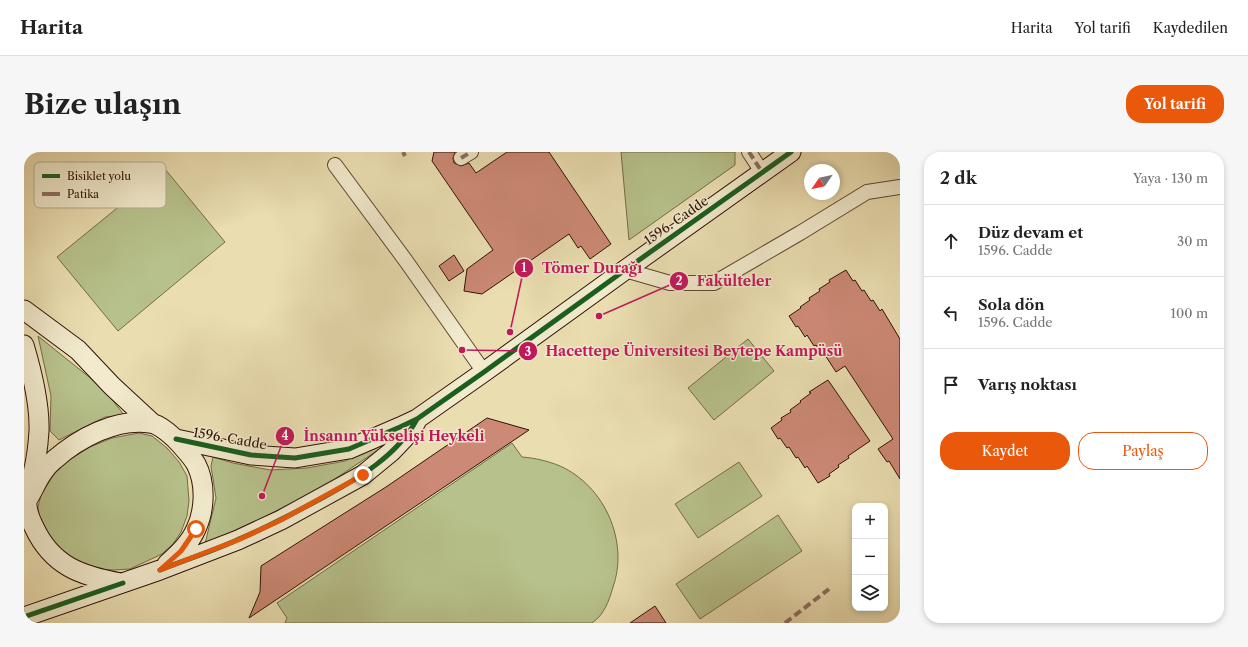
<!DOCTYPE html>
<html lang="tr">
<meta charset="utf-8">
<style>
body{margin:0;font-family:"Libre Caslon Text",serif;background:#f6f6f6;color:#222}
.controls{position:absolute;right:12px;bottom:12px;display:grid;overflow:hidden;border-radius:8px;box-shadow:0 2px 6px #0003}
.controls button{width:36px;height:36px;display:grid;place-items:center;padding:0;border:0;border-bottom:1px solid #e0e0e0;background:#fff;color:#222;font:20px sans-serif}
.compass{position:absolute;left:780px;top:12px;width:36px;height:36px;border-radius:50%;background:#fff;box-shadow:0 2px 6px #0003;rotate:236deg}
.stop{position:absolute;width:12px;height:12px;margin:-9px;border:3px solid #ea580c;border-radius:50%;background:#fff}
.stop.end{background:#ea580c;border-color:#fff;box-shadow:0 1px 4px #0008}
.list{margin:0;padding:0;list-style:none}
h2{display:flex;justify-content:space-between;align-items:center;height:52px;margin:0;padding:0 16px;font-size:17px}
h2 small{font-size:13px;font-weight:400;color:#767676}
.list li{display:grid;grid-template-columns:26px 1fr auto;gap:12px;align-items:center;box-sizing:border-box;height:72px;padding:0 16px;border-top:1px solid #e0e0e0}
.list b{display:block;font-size:15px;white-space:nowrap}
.list p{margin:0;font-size:13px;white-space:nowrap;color:#767676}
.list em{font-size:13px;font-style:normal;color:#767676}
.actions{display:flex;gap:8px;padding:12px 16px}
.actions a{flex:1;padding:9px 0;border:1px solid #ea580c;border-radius:16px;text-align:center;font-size:14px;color:#ea580c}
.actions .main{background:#ea580c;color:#fff}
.icon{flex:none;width:22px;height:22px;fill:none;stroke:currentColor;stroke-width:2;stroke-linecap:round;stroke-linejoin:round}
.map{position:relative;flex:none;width:876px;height:471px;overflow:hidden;border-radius:16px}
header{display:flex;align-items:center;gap:24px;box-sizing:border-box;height:56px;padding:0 20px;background:#fff;border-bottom:1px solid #e0e0e0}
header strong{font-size:19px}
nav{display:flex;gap:22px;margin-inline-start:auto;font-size:14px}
.intro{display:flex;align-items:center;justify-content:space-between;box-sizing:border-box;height:96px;padding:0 24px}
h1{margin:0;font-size:28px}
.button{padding:10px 18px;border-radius:16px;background:#ea580c;color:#fff;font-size:14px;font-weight:700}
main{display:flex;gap:24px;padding:0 24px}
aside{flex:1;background:#fff;border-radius:16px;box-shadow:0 2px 6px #0003}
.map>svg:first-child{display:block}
</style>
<header>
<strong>Harita</strong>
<nav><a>Harita</a><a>Yol tarifi</a><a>Kaydedilen</a></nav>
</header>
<div class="intro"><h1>Bize ulaşın</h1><a class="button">Yol tarifi</a></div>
<main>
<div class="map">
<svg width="876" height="471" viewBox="0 0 876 471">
<rect width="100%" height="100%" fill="#eadeb1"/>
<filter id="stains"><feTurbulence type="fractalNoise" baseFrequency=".005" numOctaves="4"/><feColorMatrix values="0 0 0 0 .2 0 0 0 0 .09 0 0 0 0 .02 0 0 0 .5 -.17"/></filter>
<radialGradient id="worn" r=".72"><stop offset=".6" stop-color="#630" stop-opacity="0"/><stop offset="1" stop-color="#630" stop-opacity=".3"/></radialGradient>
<!-- green -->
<path fill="#b7c18b" stroke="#746a48" d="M 597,0 L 711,0 L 711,13 L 605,88 Z
M 141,17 L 201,90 L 94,179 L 33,105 Z
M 14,184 L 80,237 L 100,263 L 81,265 L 35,288 L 26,279 L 27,244 Z
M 724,187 L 750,219 L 690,268 L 664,236 Z
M 115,281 L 128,284 L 143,296 L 155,310 L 163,324 L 165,349 L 163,364 L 157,380 L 149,392 L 138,402 L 106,417 L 90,418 L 73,417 L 39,402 L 16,372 L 14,355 L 17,343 L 32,319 L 46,307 L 66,295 L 88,286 Z
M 488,291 L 498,305 C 511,306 524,309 536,314 C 581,334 605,390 589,435 C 585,449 580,463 568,471 L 261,471 L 263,466 L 253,451 Z
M 356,292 L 357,296 L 299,335 L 240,365 L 181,392 L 192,346 L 187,314 L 189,305 L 209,311 L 246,318 L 283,316 L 321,309 Z
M 715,310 L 738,344 L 674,386 L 651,352 Z
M 754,363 L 778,399 L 676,467 L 652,432 Z"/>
<!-- building -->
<path fill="#cc8975" stroke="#311206" d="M 410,0 L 431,0 L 429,6 L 430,11 L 437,14 L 445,11 L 452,21 L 483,0 L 525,0 L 587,92 L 566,107 L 557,94 L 554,96 L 545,82 L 458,142 L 440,139 L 443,117 L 469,98 L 408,9 Z
M 430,103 L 440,119 L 425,129 L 415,114 Z
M 822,118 L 829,129 L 831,128 L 838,139 L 840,138 L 847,149 L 849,148 L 856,159 L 858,157 L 876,187 L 876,327 L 865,309 L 863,310 L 854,297 L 869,287 L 821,214 L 812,220 L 801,203 L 799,204 L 792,193 L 790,194 L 783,183 L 781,185 L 774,174 L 772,175 L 765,164 L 777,156 L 776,155 L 786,148 L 785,146 L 796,139 L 795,137 L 806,130 L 805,128 Z
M 804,228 L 846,289 L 824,304 L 825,306 L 814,313 L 815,315 L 805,322 L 806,324 L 794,331 L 783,314 L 781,316 L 774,305 L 772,306 L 765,295 L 763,296 L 756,286 L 754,287 L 747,276 L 758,268 L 757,266 L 767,260 L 766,258 L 777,250 L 776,249 L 787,241 L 785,240 Z
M 463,266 L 505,278 L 225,466 L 236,440 L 237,414 L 362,335 Z
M 631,454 L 642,471 L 606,471 Z"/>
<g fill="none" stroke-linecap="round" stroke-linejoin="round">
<defs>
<path id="street" d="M 725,0 L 738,20
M 437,6 L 447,0
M 311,13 L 382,109 L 460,220
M 601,118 L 646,131 L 690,131 L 776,81 L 843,40 L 876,35"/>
<path id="secondary" d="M 0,158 L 54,198 L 88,234 L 128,271
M 0,193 C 8,220 16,251 15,279 C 14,295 12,310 8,325 C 7,332 3,341 3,348 C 2,357 6,367 10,375 C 28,414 57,424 97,431
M 152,287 L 227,303 L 271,306 L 325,297 L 376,275 L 393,267 L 460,220 L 601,118 L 767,0
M 0,353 C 11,338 14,321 30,308 C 55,286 92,266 126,271 C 136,272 151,286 157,293 C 162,299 168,305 172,312 C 182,331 181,358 172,377 C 166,391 154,402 143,412
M 0,465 L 136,418 L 214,388 L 257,368 L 339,323 L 367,300 L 387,279 L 393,268"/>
</defs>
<!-- street casing -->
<use href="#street" stroke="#5f4531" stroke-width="16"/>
<!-- secondary casing -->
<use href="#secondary" stroke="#311206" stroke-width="21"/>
<!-- street -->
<use href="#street" stroke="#f1eacc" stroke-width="14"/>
<!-- secondary -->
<use href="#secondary" stroke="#f1eacc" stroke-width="19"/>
<!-- quiet -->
<path stroke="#8d6e63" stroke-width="4" stroke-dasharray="8 4" stroke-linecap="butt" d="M 379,0 L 381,4
M 725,0 L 738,20
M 437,6 L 447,0
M 761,471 L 805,437"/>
<defs>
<path id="cycleway" d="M 152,287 L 227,303 L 271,306 L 325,297 L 376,275 L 393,267 L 460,220 L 601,118 L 767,0
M 136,418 C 163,407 190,399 215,387 C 244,375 272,360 300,345 C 335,326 374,303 393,267
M 0,465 L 99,431"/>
</defs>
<!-- cycleway casing -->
<use href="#cycleway" stroke="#f1eacc" stroke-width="8"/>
<!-- cycleway -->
<use href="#cycleway" stroke="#1b5e20" stroke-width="5"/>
</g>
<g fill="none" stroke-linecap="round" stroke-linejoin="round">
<!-- route -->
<path stroke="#ea580c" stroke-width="5" d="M 172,377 L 157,399 L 136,418 L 214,388 L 257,368 L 339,323"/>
</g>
<g text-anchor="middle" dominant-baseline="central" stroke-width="3" stroke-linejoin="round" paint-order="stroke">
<!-- street labels -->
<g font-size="13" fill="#311206" stroke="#f1eacc">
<text transform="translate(652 68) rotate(-35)">1596. Cadde</text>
<text transform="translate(206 286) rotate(10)">1596. Cadde</text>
</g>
</g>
<!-- legend -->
<rect x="10" y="10" width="132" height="46" rx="6" fill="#f1eacc" stroke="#b7a991" stroke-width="1"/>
<rect x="18" y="22" width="18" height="4" fill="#1b5e20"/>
<rect x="18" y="40" width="18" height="4" fill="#8d6e63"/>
<g font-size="11" fill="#311206">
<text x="43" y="28">Bisiklet yolu</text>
<text x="43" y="46">Patika</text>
</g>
<!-- callouts -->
<path fill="none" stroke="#c2185b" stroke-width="1.5" d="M486 180L500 116M575 164L655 129M438 198L504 199M238 344L261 284"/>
<g fill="#c2185b" stroke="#f1eacc" stroke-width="1.5">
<circle cx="486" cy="180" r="4"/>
<circle cx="575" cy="164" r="4"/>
<circle cx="438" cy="198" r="4"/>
<circle cx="238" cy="344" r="4"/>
<circle cx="500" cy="116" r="10"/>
<circle cx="655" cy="129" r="10"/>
<circle cx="504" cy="199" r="10"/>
<circle cx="261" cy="284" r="10"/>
</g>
<g font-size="12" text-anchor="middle" font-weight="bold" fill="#fff">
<text x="500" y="120">1</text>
<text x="655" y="133">2</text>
<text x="504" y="204">3</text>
<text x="261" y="288">4</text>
</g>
<g font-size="14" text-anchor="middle" font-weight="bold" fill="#c2185b" stroke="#f1eacc" stroke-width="3" stroke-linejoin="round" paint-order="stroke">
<text x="568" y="121">Tömer Durağı</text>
<text x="710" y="134">Fakülteler</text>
<text x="670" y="204">Hacettepe Üniversitesi Beytepe Kampüsü</text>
<text x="370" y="289">İnsanın Yükselişi Heykeli</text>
</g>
<rect width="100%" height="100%" filter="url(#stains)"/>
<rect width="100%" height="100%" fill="url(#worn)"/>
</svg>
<div class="controls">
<button>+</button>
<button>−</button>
<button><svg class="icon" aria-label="layers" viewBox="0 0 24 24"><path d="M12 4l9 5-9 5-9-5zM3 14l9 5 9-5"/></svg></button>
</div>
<svg class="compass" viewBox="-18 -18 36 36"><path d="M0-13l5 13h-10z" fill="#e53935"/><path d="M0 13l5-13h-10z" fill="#767676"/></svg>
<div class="stop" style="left:172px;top:377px"></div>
<div class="stop end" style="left:339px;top:323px"></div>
</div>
<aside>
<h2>2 dk<small>Yaya · 130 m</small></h2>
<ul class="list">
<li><svg class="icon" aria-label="ahead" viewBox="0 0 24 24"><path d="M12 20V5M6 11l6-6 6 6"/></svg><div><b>Düz devam et</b><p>1596. Cadde</p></div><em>30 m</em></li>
<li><svg class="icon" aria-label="left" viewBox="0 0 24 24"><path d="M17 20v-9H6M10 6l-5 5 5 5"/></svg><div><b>Sola dön</b><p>1596. Cadde</p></div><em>100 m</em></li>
<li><svg class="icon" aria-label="arrive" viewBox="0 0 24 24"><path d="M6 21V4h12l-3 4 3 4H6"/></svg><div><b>Varış noktası</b></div></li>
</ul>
<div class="actions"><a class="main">Kaydet</a><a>Paylaş</a></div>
</aside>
</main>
